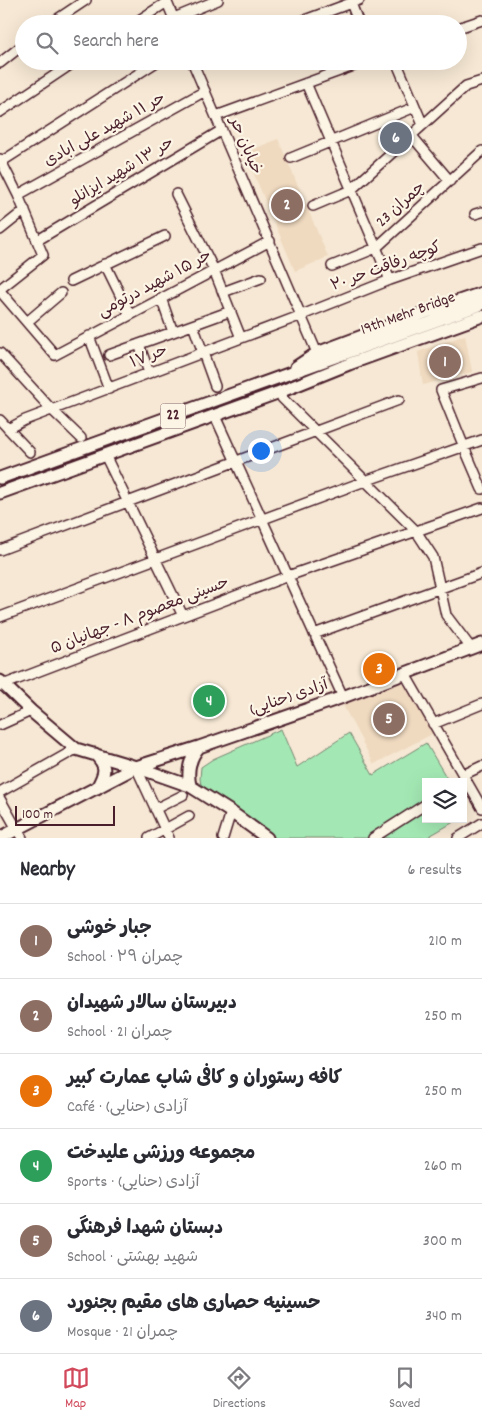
<!DOCTYPE html>
<meta charset="utf-8">
<style>
body{margin:0;font-family:Dekko,"Playpen Sans Arabic",sans-serif;background:#f2f2f3;color:#2b2b33}
.controls{position:absolute;right:15px;bottom:15px;display:grid;overflow:hidden;border-radius:0px;box-shadow:0 5px 20px #0002}
.controls button{width:45px;height:45px;display:grid;place-items:center;padding:0;border:0;border-bottom:1px solid #e1e1e2;background:#fff;color:#2b2b33;font:25px sans-serif}
.scale{position:absolute;left:15px;bottom:12px;width:100px;box-sizing:border-box;padding-left:5px;border:2px solid #4a1f2b;border-top:0;font-size:14px;line-height:18px;white-space:nowrap;color:#4a1f2b;-webkit-text-stroke:4px #fcf5e5;paint-order:stroke}
.you{position:absolute;left:260px;top:450px;width:18px;height:18px;margin:-12px;border:4px solid #fff;border-radius:50%;background:#1a73e8;box-shadow:0 0 0 8px #1a73e833}
.badge{display:grid;place-items:center;width:32px;height:32px;border-radius:50%;background:#d1495b;color:#fff;font-size:16px;font-weight:700}
.pin{position:absolute;translate:-50% -50%;border:2px solid #fff;box-shadow:0 1px 5px #0006}
.list{margin:0;padding:0;list-style:none}
h2{display:flex;justify-content:space-between;align-items:center;height:65px;margin:0;padding:0 20px;font-size:21px}
h2 small{font-size:16px;font-weight:400;color:#7c7c81}
.list li{display:grid;grid-template-columns:32px 1fr auto;gap:15px;align-items:center;box-sizing:border-box;height:75px;padding:0 20px;border-top:1px solid #e1e1e2}
.list b{display:block;font-size:19px;white-space:nowrap}
.list p{margin:0;font-size:16px;white-space:nowrap;color:#7c7c81}
.list em{font-size:16px;font-style:normal;color:#7c7c81}
.icon{flex:none;width:28px;height:28px;fill:none;stroke:currentColor;stroke-width:2;stroke-linecap:round;stroke-linejoin:round}
.map{position:relative;flex:none;width:482px;height:838px;overflow:hidden}
.search{position:absolute;background:#fff;box-shadow:0 5px 20px #0002;left:15px;right:15px;top:15px;height:55px;display:flex;align-items:center;gap:12px;box-sizing:border-box;padding:0 18px;border-radius:28px;color:#7c7c81;font-size:19px}
.sheet{height:515px;background:#fff}
nav{display:flex;justify-content:space-around;align-items:center;box-sizing:border-box;height:70px;border-top:1px solid #e1e1e2;background:#fff;font-size:14px;color:#7c7c81}
nav a{display:grid;justify-items:center;gap:2px}
nav .on{color:#d1495b}
.map>svg:first-child{display:block}
</style>
<div class="map">
<svg width="482" height="838" viewBox="0 0 482 838">
<rect width="100%" height="100%" fill="#f6e8d4"/>
<filter id="ink" filterUnits="userSpaceOnUse"><feTurbulence type="fractalNoise" baseFrequency=".02" numOctaves="2"/><feDisplacementMap in="SourceGraphic" scale="10" xChannelSelector="R" yChannelSelector="G"/><feConvolveMatrix kernelMatrix="1 2 1 2 8 2 1 2 1" color-interpolation-filters="sRGB"/></filter>
<g filter="url(#ink)">
<!-- built -->
<path fill="#efd9bf" d="M 278,139 L 328,257 L 295,271 L 245,153 Z
M 465,335 L 472,372 L 423,385 L 418,352 Z
M 401,683 L 409,685 L 436,732 L 374,764 L 343,705 Z"/>
<!-- green -->
<path fill="#a3e8b4" stroke="#768470" d="M 281,729 L 297,767 L 349,733 L 373,775 L 426,743 L 449,782 L 426,782 L 426,819 L 459,819 L 426,838 L 274,838 L 202,792 L 200,779 L 201,767 L 213,759 Z"/>
<g fill="none" stroke-linecap="round" stroke-linejoin="round">
<defs>
<path id="minor" d="M 166,0 L 176,24
M 351,3 L 359,24
M 174,18 L 218,0
M 50,24 L 86,0
M 133,24 L 167,2
M 294,24 L 359,0
M 458,28 L 482,20
M 192,61 L 317,353
M 396,61 L 423,125
M 0,63 L 24,44
M 306,83 L 390,280
M 0,112 L 76,61
M 216,116 L 367,61
M 411,135 L 450,181
M 291,158 L 415,107
M 0,159 L 18,195 L 43,255 L 0,289
M 1,162 L 158,61
M 176,194 L 214,270 L 241,338
M 18,195 L 205,91
M 313,206 L 351,190 L 466,86 L 482,81
M 475,214 L 482,212
M 0,230 L 25,210
M 38,240 L 222,130
M 105,264 L 130,315
M 332,266 L 376,248 L 482,151
M 71,281 L 165,236
M 0,291 L 55,355 L 270,241
M 223,292 L 261,278
M 161,298 L 173,332
M 27,322 L 61,293
M 193,325 L 215,386
M 89,336 L 109,389
M 139,344 L 149,373
M 0,353 L 52,410 L 81,438
M 109,355 L 231,311
M 482,378 L 441,390 L 464,447 L 482,489
M 282,398 L 416,531 L 433,557 L 446,615 L 471,648
M 215,416 L 343,697
M 0,420 L 30,452
M 8,429 L 25,420 L 302,315 L 390,280 L 482,248
M 105,455 L 183,616
M 0,550 L 399,400
M 0,617 L 365,481 L 482,440
M 314,634 L 482,573
M 405,674 L 482,808
M 0,686 L 288,576 L 482,508
M 433,724 L 482,704
M 0,725 L 31,711
M 136,767 L 169,838
M 463,775 L 482,766
M 0,792 L 76,749
M 0,799 L 22,838
M 155,809 L 183,795
M 149,838 L 189,816
M 223,838 L 231,812
M 373,838 L 426,804
M 458,838 L 482,823"/>
<path id="major" d="M 296,367 L 317,353 L 424,313 L 482,293
M 0,478 L 482,304
M 0,493 L 277,393 L 349,364 L 482,316
M 0,681 L 31,711 L 76,749 L 136,767 L 190,786 L 231,812 L 267,838
M 95,754 C 108,767 105,773 97,788
M 190,786 C 187,771 189,759 199,747
M 0,838 L 136,767 L 199,747 L 343,697 L 482,644"/>
</defs>
<!-- minor casing -->
<use href="#minor" stroke="#4a1f2b" stroke-width="12"/>
<!-- major casing -->
<use href="#major" stroke="#4a1f2b" stroke-width="15"/>
<!-- minor -->
<use href="#minor" stroke="#fcf5e5" stroke-width="9"/>
<!-- major -->
<use href="#major" stroke="#fcf5e5" stroke-width="11"/>
</g>
</g>
<g text-anchor="middle" dominant-baseline="central" stroke-width="4.5" stroke-linejoin="round" paint-order="stroke">
<!-- shield labels -->
<rect fill="#fcf5e5" stroke="#7f5f63" stroke-width="1" x="160.5" y="403.5" width="25" height="25" rx="4"/>
<g font-size="15" font-weight="bold" fill="#4a1f2b">
<text x="173" y="416">22</text>
</g>
<!-- street labels -->
<g font-size="16" fill="#4a1f2b" stroke="#fcf5e5">
<text transform="translate(105 130) rotate(-29)">حر ۱۱ شهید علی ابادی</text>
<text transform="translate(245 146) rotate(67)">خیابان حر</text>
<text transform="translate(122 172) rotate(-31)">حر ۱۳ شهید ایزانلو</text>
<text transform="translate(401 205) rotate(-42)">چمران 23</text>
<text transform="translate(386 267) rotate(-20)">کوچه رفاقت حر ۲۰</text>
<text transform="translate(155 284) rotate(-28)">حر ۱۵ شهید درتومی</text>
<text transform="translate(408 314) rotate(-20)">19th Mehr Bridge</text>
<text transform="translate(149 357) rotate(-21)">حر ۱۷</text>
<text transform="translate(140 616) rotate(-21)">حسینی معصوم ۸ - جهانیان ۵</text>
<text transform="translate(289 698) rotate(-19)">آزادی (حنایی)</text>
</g>
</g>
</svg>
<div class="controls">
<button><svg class="icon" aria-label="layers" viewBox="0 0 24 24"><path d="M12 4l9 5-9 5-9-5zM3 14l9 5 9-5"/></svg></button>
</div>
<div class="scale">100 m</div>
<div class="you"></div>
<div class="pin badge" style="left:445px;top:362px;background:#8d6e63">1</div>
<div class="pin badge" style="left:287px;top:205px;background:#8d6e63">2</div>
<div class="pin badge" style="left:379px;top:669px;background:#e8710a">3</div>
<div class="pin badge" style="left:209px;top:701px;background:#2e9e5b">4</div>
<div class="pin badge" style="left:389px;top:719px;background:#8d6e63">5</div>
<div class="pin badge" style="left:396px;top:138px;background:#6b7280">6</div>
<div class="search"><svg class="icon" aria-label="search" viewBox="0 0 24 24"><circle cx="10" cy="10" r="6"/><path d="M15 15l6 6"/></svg>Search here</div>
</div>
<section class="sheet">
<h2>Nearby<small>6 results</small></h2>
<ul class="list">
<li><span class="badge" style="background:#8d6e63">1</span><div><b>جبار خوشی</b><p>School · چمران ۲۹</p></div><em>210 m</em></li>
<li><span class="badge" style="background:#8d6e63">2</span><div><b>دبیرستان سالار شهیدان</b><p>School · چمران 21</p></div><em>250 m</em></li>
<li><span class="badge" style="background:#e8710a">3</span><div><b>کافه رستوران و کافی شاپ عمارت کبیر</b><p>Café · آزادی (حنایی)</p></div><em>250 m</em></li>
<li><span class="badge" style="background:#2e9e5b">4</span><div><b>مجموعه ورزشی علیدخت</b><p>Sports · آزادی (حنایی)</p></div><em>260 m</em></li>
<li><span class="badge" style="background:#8d6e63">5</span><div><b>دبستان شهدا فرهنگی</b><p>School · شهید بهشتی</p></div><em>300 m</em></li>
<li><span class="badge" style="background:#6b7280">6</span><div><b>حسینیه حصاری های مقیم بجنورد</b><p>Mosque · چمران 21</p></div><em>340 m</em></li>
</ul>
</section>
<nav>
<a class="on"><svg class="icon" aria-label="map" viewBox="0 0 24 24"><path d="M3 6l6-2 6 2 6-2v14l-6 2-6-2-6 2zM9 4v14M15 6v14"/></svg>Map</a>
<a><svg class="icon" aria-label="directions" viewBox="0 0 24 24"><path d="M12 3l9 9-9 9-9-9zM9 14v-3h6M13 9l2 2-2 2"/></svg>Directions</a>
<a><svg class="icon" aria-label="saved" viewBox="0 0 24 24"><path d="M7 4h10v16l-5-4-5 4z"/></svg>Saved</a>
</nav>
